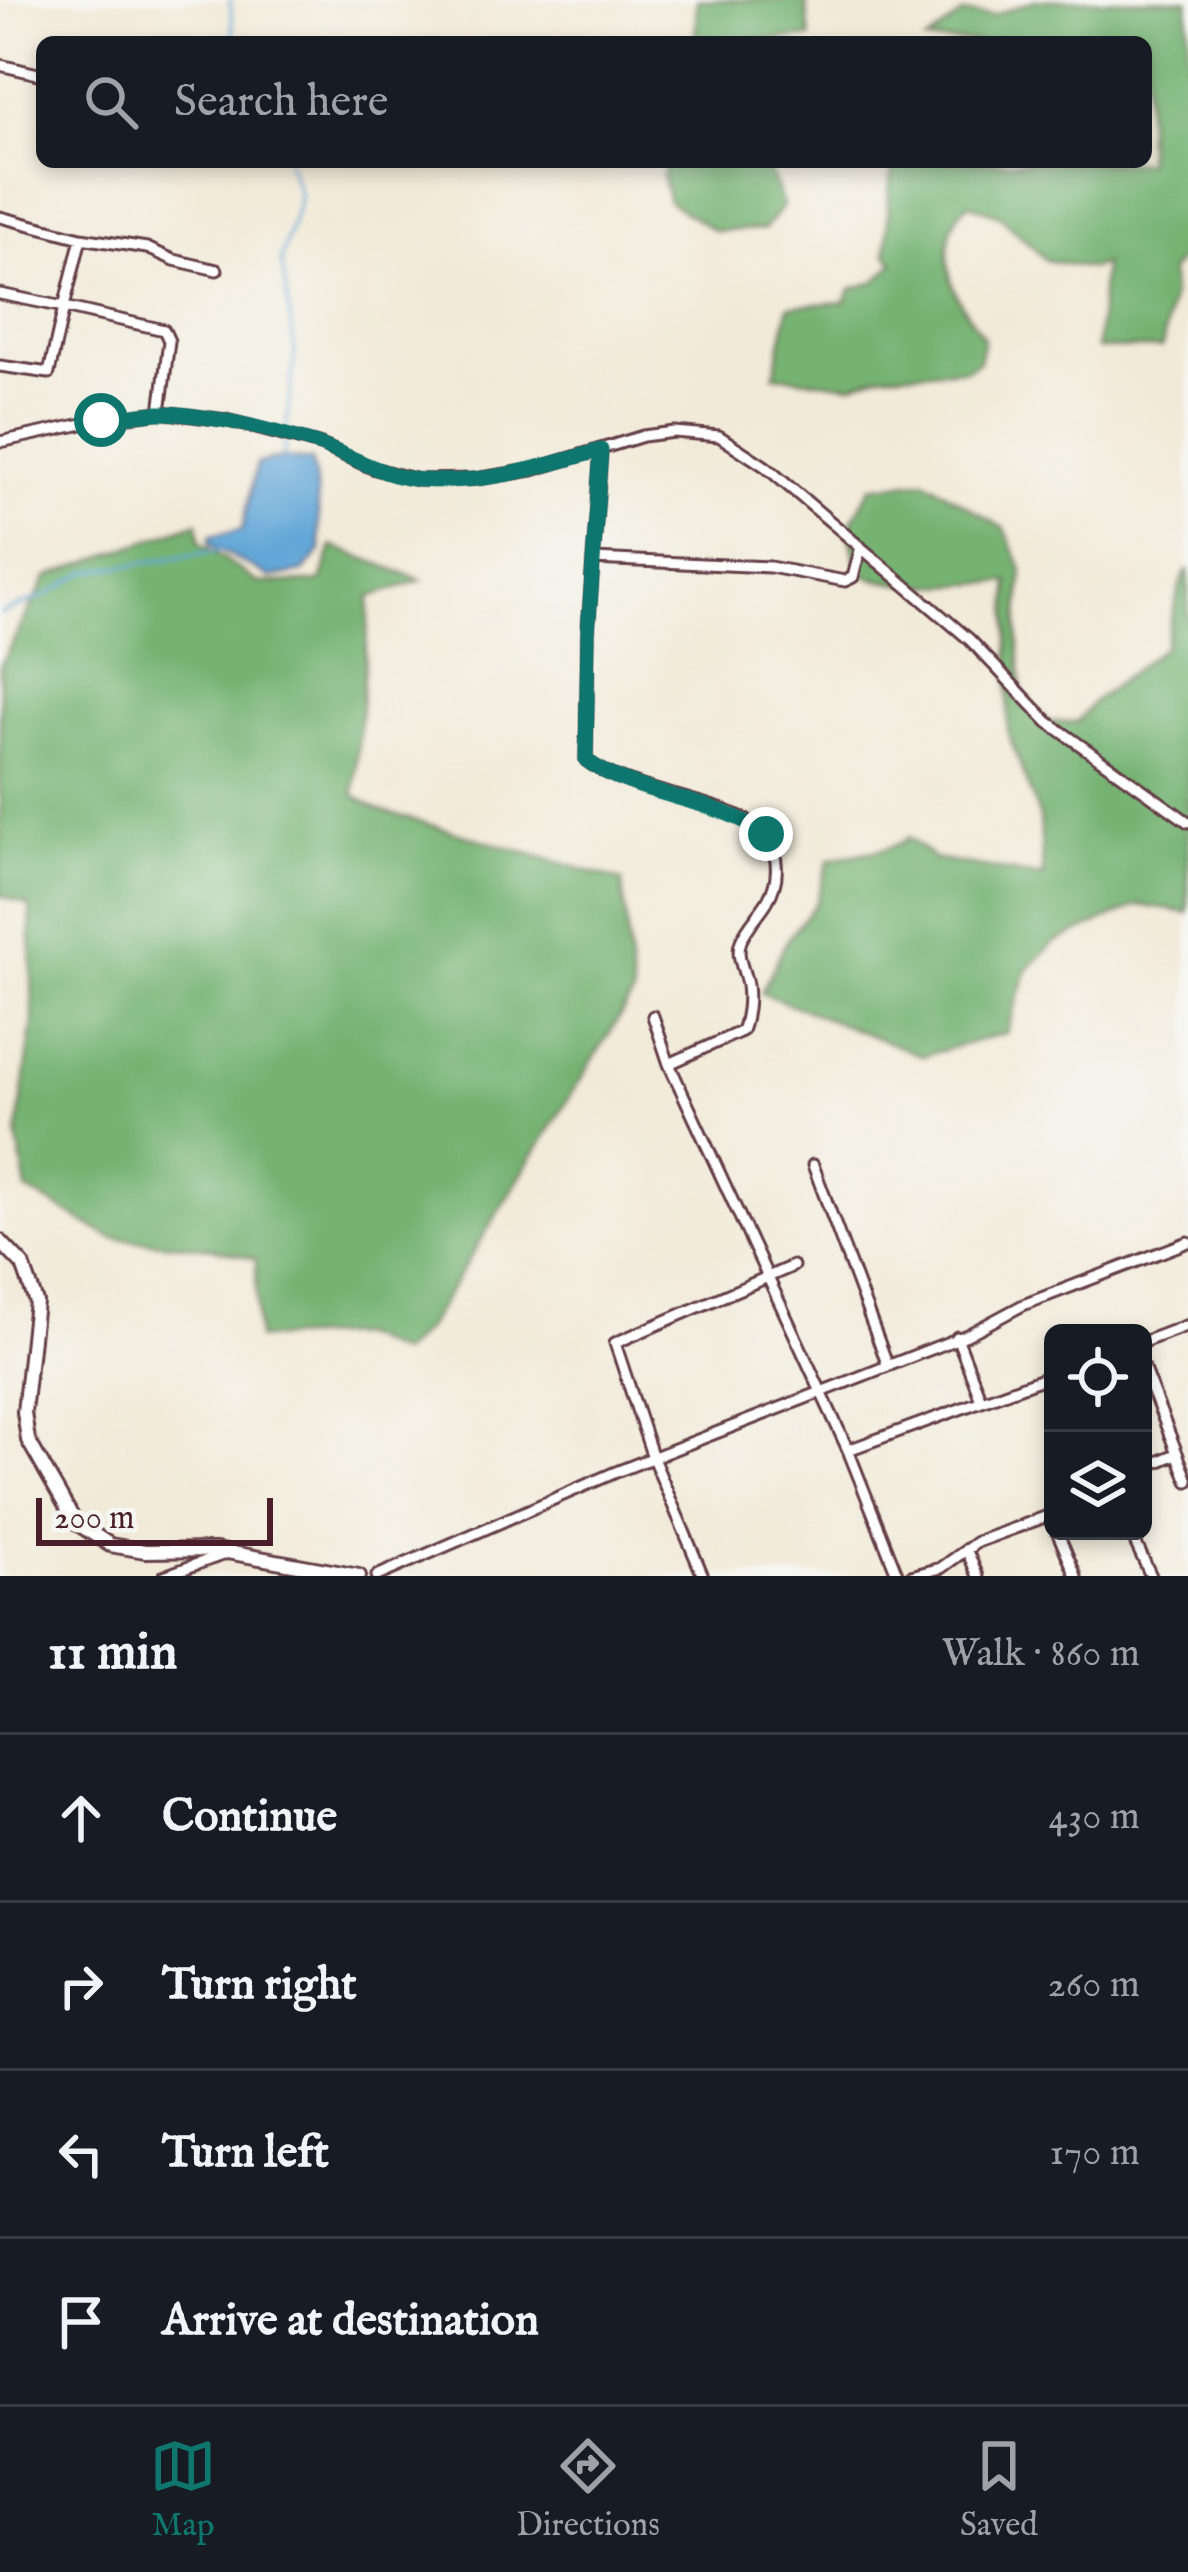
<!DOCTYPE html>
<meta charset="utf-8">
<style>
body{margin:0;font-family:"IM FELL English",serif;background:#20242c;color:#f1f3f6}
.controls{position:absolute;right:36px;bottom:36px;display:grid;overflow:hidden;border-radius:18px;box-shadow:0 6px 18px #0003}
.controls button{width:108px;height:108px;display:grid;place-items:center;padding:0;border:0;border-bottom:3px solid #363941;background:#171b24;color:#f1f3f6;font:60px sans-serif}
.scale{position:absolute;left:36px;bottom:30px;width:237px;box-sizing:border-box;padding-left:12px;border:6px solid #4a1f2b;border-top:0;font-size:33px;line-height:42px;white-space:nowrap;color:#4a1f2b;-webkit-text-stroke:9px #f6f6f2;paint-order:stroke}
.stop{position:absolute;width:36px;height:36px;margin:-27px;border:9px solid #0f766e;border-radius:50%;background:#fff}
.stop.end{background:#0f766e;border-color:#fff;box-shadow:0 3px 12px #0008}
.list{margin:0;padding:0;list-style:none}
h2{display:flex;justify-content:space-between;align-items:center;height:156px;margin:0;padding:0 48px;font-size:51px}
h2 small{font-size:39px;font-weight:400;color:#9ea1a6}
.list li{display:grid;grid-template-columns:78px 1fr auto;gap:36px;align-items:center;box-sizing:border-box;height:168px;padding:0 48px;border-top:3px solid #363941}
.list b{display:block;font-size:45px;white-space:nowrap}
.list em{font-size:39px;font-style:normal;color:#9ea1a6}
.icon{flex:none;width:66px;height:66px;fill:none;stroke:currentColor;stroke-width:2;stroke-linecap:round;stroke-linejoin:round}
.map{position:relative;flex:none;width:1188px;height:1576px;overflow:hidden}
.search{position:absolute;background:#171b24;box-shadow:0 6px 18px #0003;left:36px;right:36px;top:36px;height:132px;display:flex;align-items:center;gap:30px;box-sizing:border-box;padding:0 42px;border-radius:18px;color:#9ea1a6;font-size:45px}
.sheet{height:828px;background:#171b24}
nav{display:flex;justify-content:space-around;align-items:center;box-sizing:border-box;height:168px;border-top:3px solid #363941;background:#171b24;font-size:33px;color:#9ea1a6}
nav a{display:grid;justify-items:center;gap:6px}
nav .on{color:#0f766e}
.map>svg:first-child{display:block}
</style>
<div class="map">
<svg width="1188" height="1576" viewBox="0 0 1188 1576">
<rect width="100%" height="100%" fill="#f6f6f2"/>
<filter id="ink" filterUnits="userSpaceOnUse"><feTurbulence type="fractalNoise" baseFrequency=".00833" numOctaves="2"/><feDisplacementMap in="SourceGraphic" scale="24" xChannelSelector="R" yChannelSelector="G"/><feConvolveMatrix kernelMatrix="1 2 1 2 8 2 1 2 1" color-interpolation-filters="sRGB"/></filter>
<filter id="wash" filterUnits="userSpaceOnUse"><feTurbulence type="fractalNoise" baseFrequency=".004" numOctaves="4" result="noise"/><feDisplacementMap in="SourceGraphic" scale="48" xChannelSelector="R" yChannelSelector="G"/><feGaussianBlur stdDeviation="2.7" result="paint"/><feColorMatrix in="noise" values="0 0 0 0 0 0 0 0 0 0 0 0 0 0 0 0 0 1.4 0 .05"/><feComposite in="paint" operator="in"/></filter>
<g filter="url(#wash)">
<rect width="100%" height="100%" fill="#f2ead8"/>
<!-- forest -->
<path fill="#76b373" stroke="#60694f" stroke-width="3" d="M 697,0 L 806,0 L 810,38 L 695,42 Z
M 1036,0 L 1188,0 L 1188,250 L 1170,271 L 1172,293 L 1162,348 L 1097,349 L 1103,264 L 1091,269 L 1046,260 L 998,214 L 969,204 C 943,221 944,269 957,296 C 964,310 975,324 984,338 L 979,361 L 966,369 L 881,374 L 851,385 L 774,375 L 789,306 L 845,302 L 851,289 L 875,282 L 894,263 L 886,253 C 891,223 883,189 897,162 L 1146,162 L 1146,42 L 926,42 L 962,14 L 994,15 Z
M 670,162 L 766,162 L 783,205 L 765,229 L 715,231 L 669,202 L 662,175 Z
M 925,480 L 1005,529 L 1023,571 L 1018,627 L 1022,694 L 1048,722 L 1077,722 L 1094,701 L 1164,647 L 1181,582 L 1188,569 L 1188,913 L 1139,905 L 1054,943 L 1028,969 L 1006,1033 L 923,1056 L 761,993 L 788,938 L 816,903 L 829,860 C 854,852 892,853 909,837 L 934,859 L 1043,877 L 1040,818 L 1008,733 L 1009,582 C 957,584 910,593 860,574 L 848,529 L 871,487 Z
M 198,522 L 200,542 L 258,583 L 321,582 L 332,546 L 422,580 L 370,597 L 354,795 L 377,809 L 622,881 L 633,995 L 427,1327 L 400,1354 L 357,1335 L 257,1339 L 256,1259 L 213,1248 L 112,1238 L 27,1190 L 17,1136 L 33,1019 L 30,906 L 0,895 L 0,666 L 47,577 Z"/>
<!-- water -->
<path fill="#63a7d8" stroke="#566382" stroke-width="3" d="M 281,458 L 311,461 C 320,490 317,520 321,551 L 303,572 L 270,578 L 210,544 L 210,536 L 242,530 L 257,463 Z"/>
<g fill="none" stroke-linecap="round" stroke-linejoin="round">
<!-- stream -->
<path stroke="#63a7d8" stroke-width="3" d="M 230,0 L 234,42
M 286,431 L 295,351 L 281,259 L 300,197 L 288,162
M 283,461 L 285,441
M 0,614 L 45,596 L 86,572 L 221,550"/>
</g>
</g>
<g filter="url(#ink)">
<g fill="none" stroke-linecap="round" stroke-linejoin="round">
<defs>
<path id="street" d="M 0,65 L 42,75
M 0,217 L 81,238 L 147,248 L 174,260 L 217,270
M 0,294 L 64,307 L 81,238
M 0,366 L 49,373 L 64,307 L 164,330 L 169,341 L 160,412
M 0,442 L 101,420 L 160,412 L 226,420 L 321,445 L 372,468 L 418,480 L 475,479 L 532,470 L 643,436 L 674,432 L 719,436 L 766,467 L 970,640 L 1048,722 L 1188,822
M 601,450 L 588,631 L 586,760 C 626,793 733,800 765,833 C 776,846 779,870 774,886 C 768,908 749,921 741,941 C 735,956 745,971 747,985 C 749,1000 747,1018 742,1031 L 669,1064
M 593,559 L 770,567 L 845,581 L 853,577 L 861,547
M 653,1016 L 669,1064 L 848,1450 L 898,1576
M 813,1165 L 888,1366
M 957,1337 L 981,1400
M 1143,1342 L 1188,1325
M 1143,1367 L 1188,1481
M 848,1450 L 1053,1375
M 1143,1468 L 1176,1454
M 1057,1531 L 1076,1576
M 1130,1531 L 1151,1576
M 966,1549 L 978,1576
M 164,1576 L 225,1554
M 377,1576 L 616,1472 L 967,1335 L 1023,1305 L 1188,1242
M 703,1576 L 653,1458 L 615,1343 L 793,1266
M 911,1576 L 941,1568 L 977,1542 L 1053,1514"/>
<path id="secondary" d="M 0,1241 L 23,1265 L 36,1302 L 24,1412 L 28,1440 L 75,1522 L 110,1545 L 145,1551 L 216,1550 L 359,1576"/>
</defs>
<!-- street casing -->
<use href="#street" stroke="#633d45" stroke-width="15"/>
<!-- secondary casing -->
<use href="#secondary" stroke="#633d45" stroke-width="18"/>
<!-- street -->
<use href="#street" stroke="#fff" stroke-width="9"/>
<!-- secondary -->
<use href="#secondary" stroke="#fff" stroke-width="12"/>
</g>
</g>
<g fill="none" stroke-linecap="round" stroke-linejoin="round" filter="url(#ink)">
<!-- route -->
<path stroke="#0f766e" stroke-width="15" d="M 101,420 C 121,417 144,412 165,413 C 216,416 269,429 317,444 C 352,456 384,477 421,480 C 484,485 542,467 601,450 L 588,632 L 586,760 C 633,796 716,798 766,834"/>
</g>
</svg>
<div class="controls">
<button><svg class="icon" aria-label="locate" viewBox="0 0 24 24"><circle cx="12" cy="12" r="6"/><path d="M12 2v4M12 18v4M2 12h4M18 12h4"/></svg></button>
<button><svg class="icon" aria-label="layers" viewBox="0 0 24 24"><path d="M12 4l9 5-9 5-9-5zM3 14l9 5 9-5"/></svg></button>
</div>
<div class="scale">200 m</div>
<div class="stop" style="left:101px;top:420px"></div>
<div class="stop end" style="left:766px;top:834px"></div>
<div class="search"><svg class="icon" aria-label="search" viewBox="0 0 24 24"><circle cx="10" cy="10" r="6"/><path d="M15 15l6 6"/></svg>Search here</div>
</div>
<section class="sheet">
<h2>11 min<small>Walk · 860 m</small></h2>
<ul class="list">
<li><svg class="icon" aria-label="ahead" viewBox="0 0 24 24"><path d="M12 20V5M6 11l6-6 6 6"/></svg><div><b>Continue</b></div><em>430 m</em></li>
<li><svg class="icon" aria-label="right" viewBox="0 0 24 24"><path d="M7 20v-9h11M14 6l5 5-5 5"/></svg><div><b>Turn right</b></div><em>260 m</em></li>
<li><svg class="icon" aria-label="left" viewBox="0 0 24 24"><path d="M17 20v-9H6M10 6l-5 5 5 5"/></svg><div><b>Turn left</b></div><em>170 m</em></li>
<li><svg class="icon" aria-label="arrive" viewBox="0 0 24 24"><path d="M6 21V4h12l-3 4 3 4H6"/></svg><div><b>Arrive at destination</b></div></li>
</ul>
</section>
<nav>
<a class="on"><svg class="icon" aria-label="map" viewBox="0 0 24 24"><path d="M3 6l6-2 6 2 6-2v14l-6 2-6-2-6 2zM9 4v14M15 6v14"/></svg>Map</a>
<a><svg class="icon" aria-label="directions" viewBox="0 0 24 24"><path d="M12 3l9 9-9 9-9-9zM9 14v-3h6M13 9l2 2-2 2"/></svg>Directions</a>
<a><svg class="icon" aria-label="saved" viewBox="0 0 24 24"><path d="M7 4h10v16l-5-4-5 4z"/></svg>Saved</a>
</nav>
